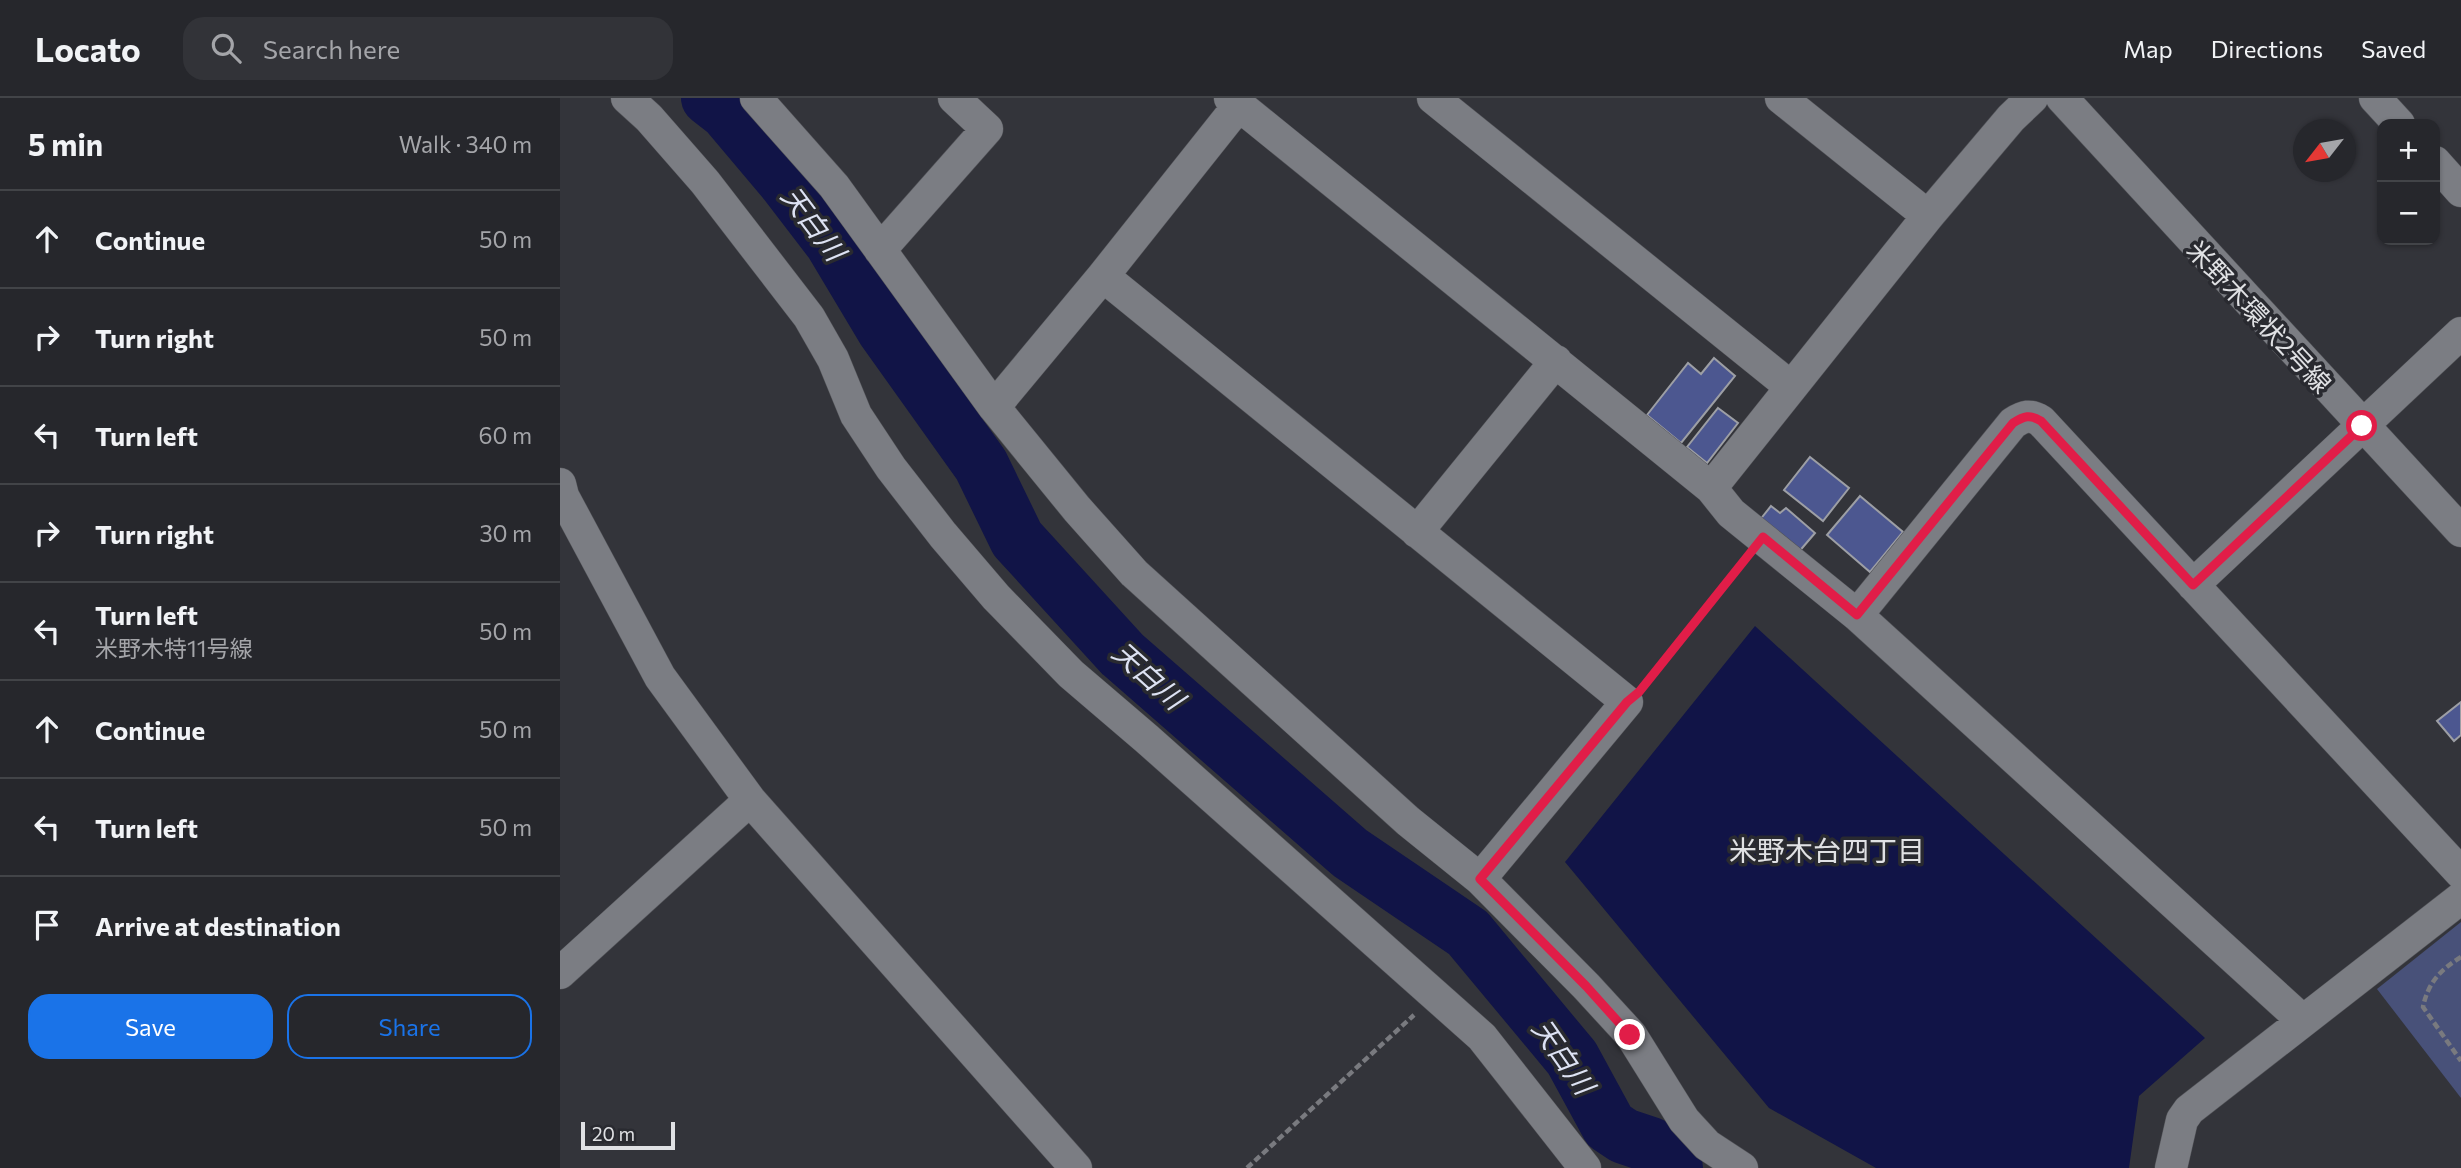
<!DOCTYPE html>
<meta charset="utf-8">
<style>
body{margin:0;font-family:Commissioner,"Noto Sans JP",sans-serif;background:#323338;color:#f1f3f6}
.controls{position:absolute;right:21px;top:21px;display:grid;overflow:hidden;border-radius:14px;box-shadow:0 2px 5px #0004}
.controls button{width:63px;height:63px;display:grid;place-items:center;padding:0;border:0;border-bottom:2px solid #424448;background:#26272c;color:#f1f3f6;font:35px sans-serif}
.compass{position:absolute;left:1733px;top:21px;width:63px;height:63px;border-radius:50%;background:#26272c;box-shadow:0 2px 5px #0004;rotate:239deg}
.scale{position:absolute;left:21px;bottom:18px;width:94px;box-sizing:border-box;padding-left:7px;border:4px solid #e0e1e4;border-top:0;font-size:19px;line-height:24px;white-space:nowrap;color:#e0e1e4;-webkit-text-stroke:5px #292a30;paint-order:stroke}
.stop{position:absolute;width:21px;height:21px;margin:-16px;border:5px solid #e11d48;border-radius:50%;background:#fff}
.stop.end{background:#e11d48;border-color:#fff;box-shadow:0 2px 7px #0008}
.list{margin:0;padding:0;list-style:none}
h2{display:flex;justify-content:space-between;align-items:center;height:91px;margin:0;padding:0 28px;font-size:30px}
h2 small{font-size:23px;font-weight:400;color:#a4a5a9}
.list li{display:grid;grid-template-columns:46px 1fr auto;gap:21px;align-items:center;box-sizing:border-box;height:98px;padding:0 28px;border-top:2px solid #424448}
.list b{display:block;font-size:26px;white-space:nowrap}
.list p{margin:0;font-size:23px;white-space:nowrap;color:#a4a5a9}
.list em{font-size:23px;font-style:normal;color:#a4a5a9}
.actions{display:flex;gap:14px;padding:21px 28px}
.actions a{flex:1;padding:16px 0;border:2px solid #1a73e8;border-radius:21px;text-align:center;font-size:24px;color:#1a73e8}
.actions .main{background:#1a73e8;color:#fff}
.icon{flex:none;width:38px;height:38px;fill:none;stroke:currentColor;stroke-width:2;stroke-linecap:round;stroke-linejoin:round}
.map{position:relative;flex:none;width:1901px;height:1070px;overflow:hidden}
header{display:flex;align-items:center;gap:42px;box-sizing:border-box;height:98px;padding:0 35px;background:#26272c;border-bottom:2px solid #424448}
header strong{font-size:33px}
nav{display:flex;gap:38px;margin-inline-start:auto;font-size:24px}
.search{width:490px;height:63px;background:#323338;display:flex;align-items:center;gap:18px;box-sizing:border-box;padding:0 24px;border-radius:21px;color:#a4a5a9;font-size:26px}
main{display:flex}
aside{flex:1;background:#26272c}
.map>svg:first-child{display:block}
</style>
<header>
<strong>Locato</strong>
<div class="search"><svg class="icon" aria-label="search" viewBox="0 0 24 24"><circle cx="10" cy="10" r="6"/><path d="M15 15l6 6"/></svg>Search here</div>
<nav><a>Map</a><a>Directions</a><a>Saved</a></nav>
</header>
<main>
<aside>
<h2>5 min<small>Walk · 340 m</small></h2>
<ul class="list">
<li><svg class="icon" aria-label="ahead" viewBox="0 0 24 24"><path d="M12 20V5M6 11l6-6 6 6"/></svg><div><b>Continue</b></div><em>50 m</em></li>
<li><svg class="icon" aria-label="right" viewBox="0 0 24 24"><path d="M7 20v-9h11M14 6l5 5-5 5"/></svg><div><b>Turn right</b></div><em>50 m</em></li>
<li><svg class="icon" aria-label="left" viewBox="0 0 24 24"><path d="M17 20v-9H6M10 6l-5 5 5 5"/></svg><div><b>Turn left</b></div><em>60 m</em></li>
<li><svg class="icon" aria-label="right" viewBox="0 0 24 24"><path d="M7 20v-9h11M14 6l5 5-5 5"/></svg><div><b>Turn right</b></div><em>30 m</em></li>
<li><svg class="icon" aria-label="left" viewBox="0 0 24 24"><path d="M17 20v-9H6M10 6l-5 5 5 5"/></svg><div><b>Turn left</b><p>米野木特11号線</p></div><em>50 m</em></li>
<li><svg class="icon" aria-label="ahead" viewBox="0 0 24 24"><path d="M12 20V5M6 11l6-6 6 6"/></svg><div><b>Continue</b></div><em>50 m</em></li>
<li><svg class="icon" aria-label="left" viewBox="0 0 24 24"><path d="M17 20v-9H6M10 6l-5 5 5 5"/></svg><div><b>Turn left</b></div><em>50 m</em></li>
<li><svg class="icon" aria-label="arrive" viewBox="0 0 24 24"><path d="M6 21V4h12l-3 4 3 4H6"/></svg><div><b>Arrive at destination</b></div></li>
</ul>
<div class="actions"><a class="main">Save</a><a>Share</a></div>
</aside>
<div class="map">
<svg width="1901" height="1070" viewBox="0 0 1901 1070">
<rect width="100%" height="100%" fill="#33343a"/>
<!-- green -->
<path fill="#485179" d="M 1901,824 L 1901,1000 L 1817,891 Z"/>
<!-- water -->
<path fill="#111447" d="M 1195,528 L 1645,940 L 1579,998 L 1569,1070 L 1316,1070 L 1209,1010 L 1005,764 Z"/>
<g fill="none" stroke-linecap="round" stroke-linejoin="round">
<!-- river -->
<path stroke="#111447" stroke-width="56" d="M 149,0 L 167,14 L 226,84 L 272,144 L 324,231 L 421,367 L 457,441 L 562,556 L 790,755 L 908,835 L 1012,960 L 1049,1028 L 1064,1038 L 1091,1047 L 1115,1070"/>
</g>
<!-- building -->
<path fill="#4c5790" stroke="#9d9fa5" stroke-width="2" d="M 1154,260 L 1175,278 L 1121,345 L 1087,317 L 1128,265 L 1141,276 Z
M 1158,310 L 1178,325 L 1147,365 L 1127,349 Z
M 1250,359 L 1289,390 L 1263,423 L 1224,392 Z
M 1300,398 L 1343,434 L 1310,474 L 1267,437 Z
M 1211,408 L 1220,415 L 1226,410 L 1255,435 L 1237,456 L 1199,423 Z
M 1901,604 L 1901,637 L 1894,643 L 1877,623 Z"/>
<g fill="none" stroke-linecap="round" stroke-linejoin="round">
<defs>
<path id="minor" d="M 67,0 L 89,20 L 145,84 L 249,219 L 273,261 L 296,317 L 331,370 L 383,437 L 436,499 L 511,576 L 587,641 L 922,939 L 1025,1070
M 196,0 L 274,88 L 434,309 L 517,411 L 574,475 L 848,723 L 920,781 L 1026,888 L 1071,937 L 1124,1022 L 1147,1047 L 1182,1070
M 670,0 L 1151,390 L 1171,415 L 1297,517 L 1742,922
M 873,0 L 1231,289
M 1221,0 L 1368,118
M 1502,0 L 1901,433
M 1815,0 L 1839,26
M 1875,64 L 1901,93
M 320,152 L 427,31 L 394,0
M 543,178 L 1067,604 L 920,781
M 434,309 L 543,178 L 679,7
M 0,386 L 3,398 L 100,579 L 190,702 L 516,1070
M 1151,390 L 1368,118 L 1451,20 L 1472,0
M 857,434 L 996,263
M 1633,487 L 1901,235
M 1297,517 L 1453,325 C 1464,318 1470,316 1481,323 L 1901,775
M 0,875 L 190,702
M 1611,1070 L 1622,1022 L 1629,1012 L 1901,800"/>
</defs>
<!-- minor casing -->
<use href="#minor" stroke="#525358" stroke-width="33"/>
<!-- path -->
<path stroke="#797a7f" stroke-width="4.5" stroke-dasharray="7 3.5" stroke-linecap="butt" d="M 1087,584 L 1183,465
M 1901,859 C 1880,872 1868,885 1863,909 L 1901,963
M 687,1070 L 854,917"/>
<!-- minor -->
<use href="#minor" stroke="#7b7d83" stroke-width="32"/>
</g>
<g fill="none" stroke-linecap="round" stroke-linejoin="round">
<!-- route -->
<path stroke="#e11d48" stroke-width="9" d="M 1070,937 L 1026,888 L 920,781 L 1067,604 L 1079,594 L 1203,439 L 1297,517 L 1453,325 C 1464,318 1470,316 1481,323 L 1633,487 L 1802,328"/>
</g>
<g text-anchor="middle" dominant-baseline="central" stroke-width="7" stroke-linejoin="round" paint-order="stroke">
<!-- street labels -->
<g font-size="26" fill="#e0e1e4" stroke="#292a30">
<text transform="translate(1700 218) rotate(47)">米野木環状2号線</text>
</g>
<!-- water labels -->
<g font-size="28" font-style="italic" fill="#dde2f3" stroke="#292a30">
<text transform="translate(254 125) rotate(53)">天白川</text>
<text transform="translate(589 577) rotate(42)">天白川</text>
<text transform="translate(1004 958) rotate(55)">天白川</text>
</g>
<!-- neighbourhood labels -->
<g font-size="28" fill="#e0e1e4" stroke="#292a30">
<text x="1267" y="752">米野木台四丁目</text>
</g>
</g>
</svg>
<div class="controls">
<button>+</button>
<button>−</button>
</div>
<svg class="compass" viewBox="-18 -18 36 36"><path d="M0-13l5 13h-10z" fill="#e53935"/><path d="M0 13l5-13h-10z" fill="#a4a5a9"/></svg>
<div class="scale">20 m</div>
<div class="stop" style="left:1802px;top:328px"></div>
<div class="stop end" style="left:1070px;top:937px"></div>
</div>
</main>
